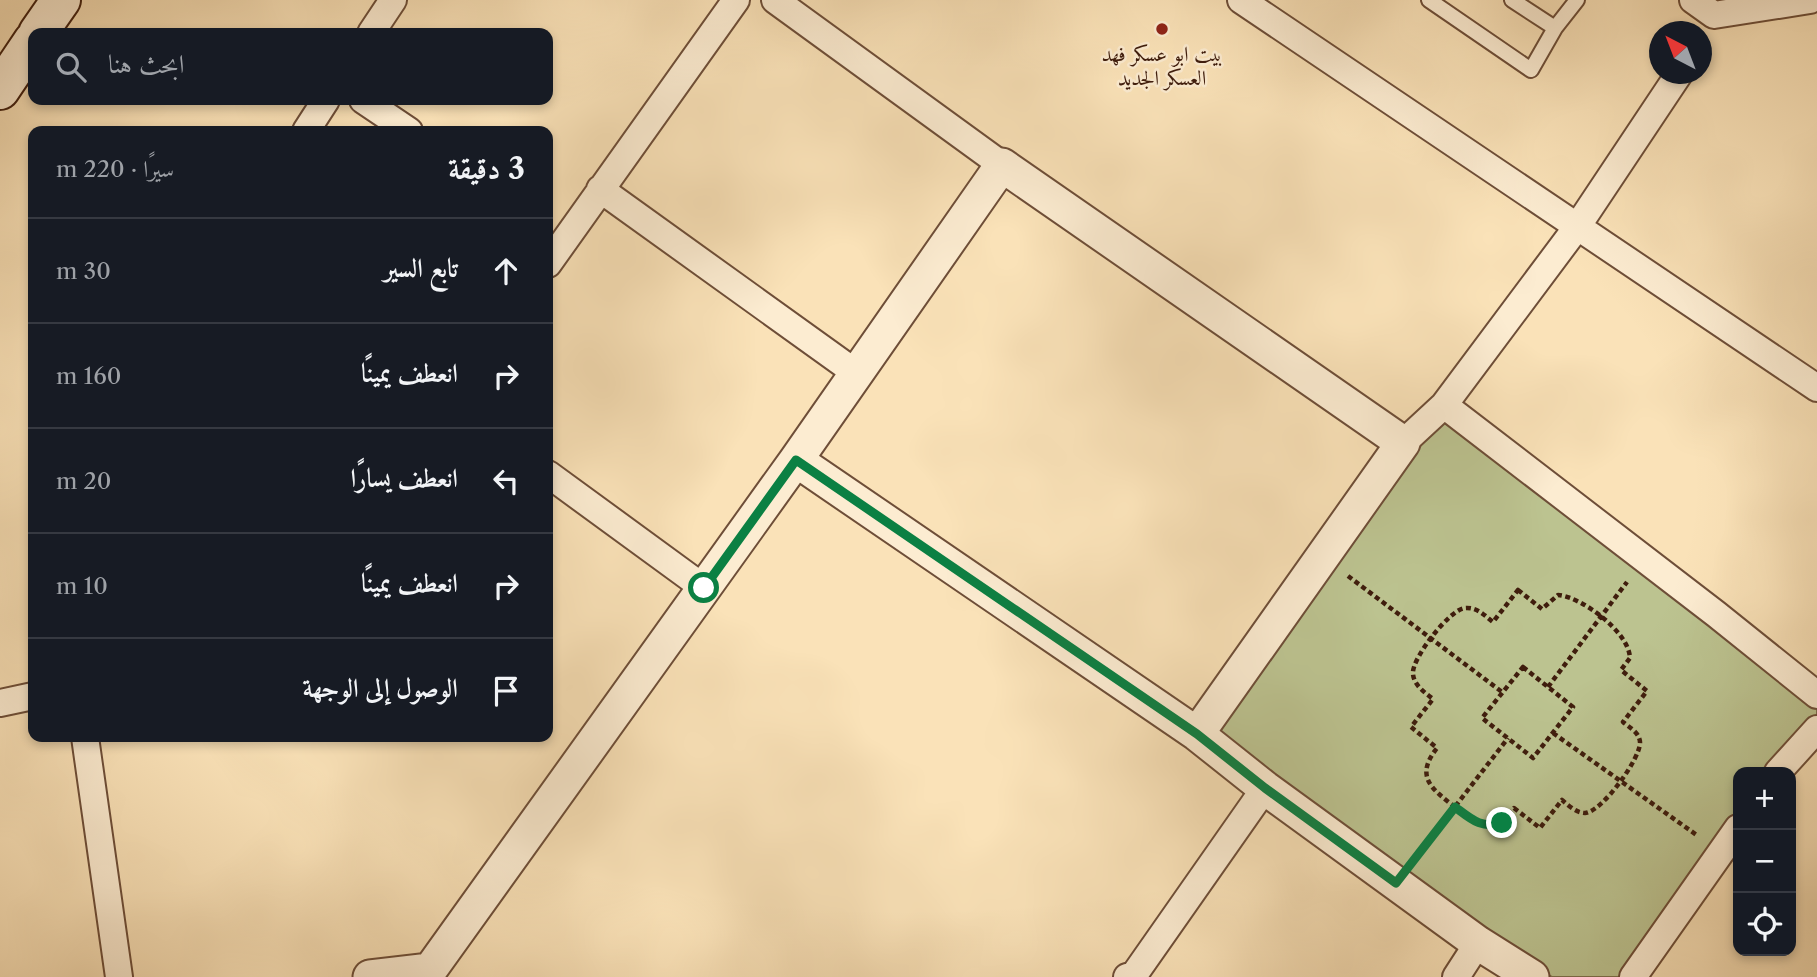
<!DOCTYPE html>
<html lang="ar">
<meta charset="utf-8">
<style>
body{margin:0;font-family:"Libre Caslon Text",Amiri,serif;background:#20242c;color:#f1f3f6;direction:rtl}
.controls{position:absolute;right:21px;bottom:21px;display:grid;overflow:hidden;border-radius:14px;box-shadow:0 4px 10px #0003}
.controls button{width:63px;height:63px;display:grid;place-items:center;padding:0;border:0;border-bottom:2px solid #363941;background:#171b24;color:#f1f3f6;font:35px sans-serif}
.compass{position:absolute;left:1649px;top:21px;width:63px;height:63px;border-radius:50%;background:#171b24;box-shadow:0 4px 10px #0003;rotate:318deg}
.stop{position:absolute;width:21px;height:21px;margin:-16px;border:5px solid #0b8043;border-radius:50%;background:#fff}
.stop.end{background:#0b8043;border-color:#fff;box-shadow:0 2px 7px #0008}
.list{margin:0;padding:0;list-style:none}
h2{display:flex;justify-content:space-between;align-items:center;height:91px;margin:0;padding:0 28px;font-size:30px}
h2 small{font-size:23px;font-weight:400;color:#9ea1a6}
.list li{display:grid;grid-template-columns:46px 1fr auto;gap:21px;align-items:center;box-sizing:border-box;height:105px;padding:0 28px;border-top:2px solid #363941}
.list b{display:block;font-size:26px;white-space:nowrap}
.list em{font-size:23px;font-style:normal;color:#9ea1a6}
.icon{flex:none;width:38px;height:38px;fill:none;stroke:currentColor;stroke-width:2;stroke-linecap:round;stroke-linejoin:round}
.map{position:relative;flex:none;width:1817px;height:977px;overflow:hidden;direction:ltr}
.search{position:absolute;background:#171b24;box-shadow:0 4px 10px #0003;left:28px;top:28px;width:525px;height:77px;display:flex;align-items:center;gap:18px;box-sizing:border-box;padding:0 24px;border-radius:14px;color:#9ea1a6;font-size:26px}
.panel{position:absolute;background:#171b24;box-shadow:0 4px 10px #0003;left:28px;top:126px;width:525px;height:616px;border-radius:14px;direction:rtl}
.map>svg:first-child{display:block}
</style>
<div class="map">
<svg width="1817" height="977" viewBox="0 0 1817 977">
<rect width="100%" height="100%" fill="#fae2b8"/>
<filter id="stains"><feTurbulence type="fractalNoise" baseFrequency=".00286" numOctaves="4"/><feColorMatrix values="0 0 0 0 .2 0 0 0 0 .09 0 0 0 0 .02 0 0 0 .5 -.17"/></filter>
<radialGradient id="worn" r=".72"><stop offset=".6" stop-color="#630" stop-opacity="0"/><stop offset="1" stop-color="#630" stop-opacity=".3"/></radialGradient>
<!-- green -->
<path fill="#bcc390" stroke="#7e704e" stroke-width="2" d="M 1444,419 L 1817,704 L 1817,718 L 1769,772 L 1738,772 L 1738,814 L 1623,977 L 1552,977 L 1488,936 L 1211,733 L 1409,447 Z"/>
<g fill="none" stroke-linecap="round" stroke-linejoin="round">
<defs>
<path id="service" d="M 1429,0 L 1531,70 L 1555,28 L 1577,0
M 1512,0 L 1555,28"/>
<path id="minor" d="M 775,0 L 1002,165
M 1241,0 L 1817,388
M 1693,0 L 1714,15 L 1810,0
M 371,33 L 393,0
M 363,100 L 409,131
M 306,131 L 326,100
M 600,189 L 856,373
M 548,264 L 736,0
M 1444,405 L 1716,614 L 1817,695
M 1403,443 L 1444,405 L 1577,227 L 1679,74
M 548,474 L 704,588
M 0,703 L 33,696
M 85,737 L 119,977
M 1778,772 L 1817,729
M 1127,977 L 1134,975 L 1265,788
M 1456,977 L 1478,943
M 1633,977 L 1738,828"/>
<path id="tertiary" d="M 796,460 L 1197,734 L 1265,788 L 1478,943 L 1532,977
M 370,977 L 430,970 L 796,460 L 1002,165 L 1403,443 L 1197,734"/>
<path id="secondary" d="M 38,33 L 61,0
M 0,90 L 33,41"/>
</defs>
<!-- service casing -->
<use href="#service" stroke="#6e4e38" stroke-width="18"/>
<!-- minor casing -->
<use href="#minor" stroke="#6e4e38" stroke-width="30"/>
<!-- tertiary casing -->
<use href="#tertiary" stroke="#6e4e38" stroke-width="37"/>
<!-- secondary casing -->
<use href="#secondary" stroke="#3f1d0d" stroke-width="42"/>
<!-- path -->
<path stroke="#3f1d0d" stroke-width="4.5" stroke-dasharray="5 3.5" stroke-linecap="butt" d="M 1348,576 L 1502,692
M 1518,590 L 1542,609 L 1558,595 C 1582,597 1629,632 1630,658 L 1621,670 L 1647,691 L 1623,722 C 1630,728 1639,732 1640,742 C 1641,758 1602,812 1585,813 C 1576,813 1568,805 1562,800 L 1540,828 L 1514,808 C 1507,816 1501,827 1489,826 C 1476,826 1466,815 1456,808 C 1432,789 1414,777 1437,748 L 1411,727 L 1433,699 C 1424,692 1414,685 1413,674 C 1411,659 1450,609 1465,608 C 1477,607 1484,615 1493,622 Z
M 1523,667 L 1573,707 L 1533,758 L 1482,718 Z
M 1548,687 L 1627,582
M 1553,733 L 1698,836
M 1414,860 L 1508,738"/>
<!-- service -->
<use href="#service" stroke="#fcecd1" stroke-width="14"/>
<!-- minor -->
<use href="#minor" stroke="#fcecd1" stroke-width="26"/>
<!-- tertiary -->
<use href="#tertiary" stroke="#fcecd1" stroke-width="33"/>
<!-- secondary -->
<use href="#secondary" stroke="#fcecd1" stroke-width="38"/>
</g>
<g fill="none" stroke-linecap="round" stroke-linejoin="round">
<!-- route -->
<path stroke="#0b8043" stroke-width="9" d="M 704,588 L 796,460 L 1197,734 L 1265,788 L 1396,883 L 1455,807 C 1471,819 1481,829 1502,823"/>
</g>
<!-- markers -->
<circle fill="#8f2418" stroke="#fcecd1" stroke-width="2.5" cx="1162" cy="29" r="7"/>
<g text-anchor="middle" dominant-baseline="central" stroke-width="5" stroke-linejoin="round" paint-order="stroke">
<!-- poi labels -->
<g font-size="21" fill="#3f1d0d" stroke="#fcecd1">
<text x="1162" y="53">بيت ابو عسكر فهد<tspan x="1162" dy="24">العسكر الجديد</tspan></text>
</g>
</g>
<rect width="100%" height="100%" filter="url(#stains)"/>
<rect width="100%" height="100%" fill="url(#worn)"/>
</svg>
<div class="controls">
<button>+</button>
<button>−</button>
<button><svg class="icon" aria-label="locate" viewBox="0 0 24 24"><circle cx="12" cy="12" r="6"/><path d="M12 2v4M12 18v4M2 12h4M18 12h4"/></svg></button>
</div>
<svg class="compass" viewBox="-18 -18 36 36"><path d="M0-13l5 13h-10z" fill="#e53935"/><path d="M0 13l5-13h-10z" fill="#9ea1a6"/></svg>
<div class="stop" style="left:704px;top:588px"></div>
<div class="stop end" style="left:1502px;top:823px"></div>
<div class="search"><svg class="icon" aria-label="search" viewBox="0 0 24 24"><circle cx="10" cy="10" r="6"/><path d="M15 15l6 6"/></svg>ابحث هنا</div>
<section class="panel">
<h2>3 دقيقة<small>سيرًا · 220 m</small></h2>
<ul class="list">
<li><svg class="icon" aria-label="ahead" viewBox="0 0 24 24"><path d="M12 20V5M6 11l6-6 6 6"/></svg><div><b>تابع السير</b></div><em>30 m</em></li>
<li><svg class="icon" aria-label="right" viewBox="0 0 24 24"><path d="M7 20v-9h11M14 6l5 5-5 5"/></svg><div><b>انعطف يمينًا</b></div><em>160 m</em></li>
<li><svg class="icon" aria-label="left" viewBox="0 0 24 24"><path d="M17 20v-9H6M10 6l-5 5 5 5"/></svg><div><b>انعطف يسارًا</b></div><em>20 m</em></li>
<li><svg class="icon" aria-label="right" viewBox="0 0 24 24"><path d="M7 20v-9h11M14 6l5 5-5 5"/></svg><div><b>انعطف يمينًا</b></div><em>10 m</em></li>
<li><svg class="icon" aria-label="arrive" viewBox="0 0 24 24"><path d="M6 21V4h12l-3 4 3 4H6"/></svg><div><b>الوصول إلى الوجهة</b></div></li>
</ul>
</section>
</div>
